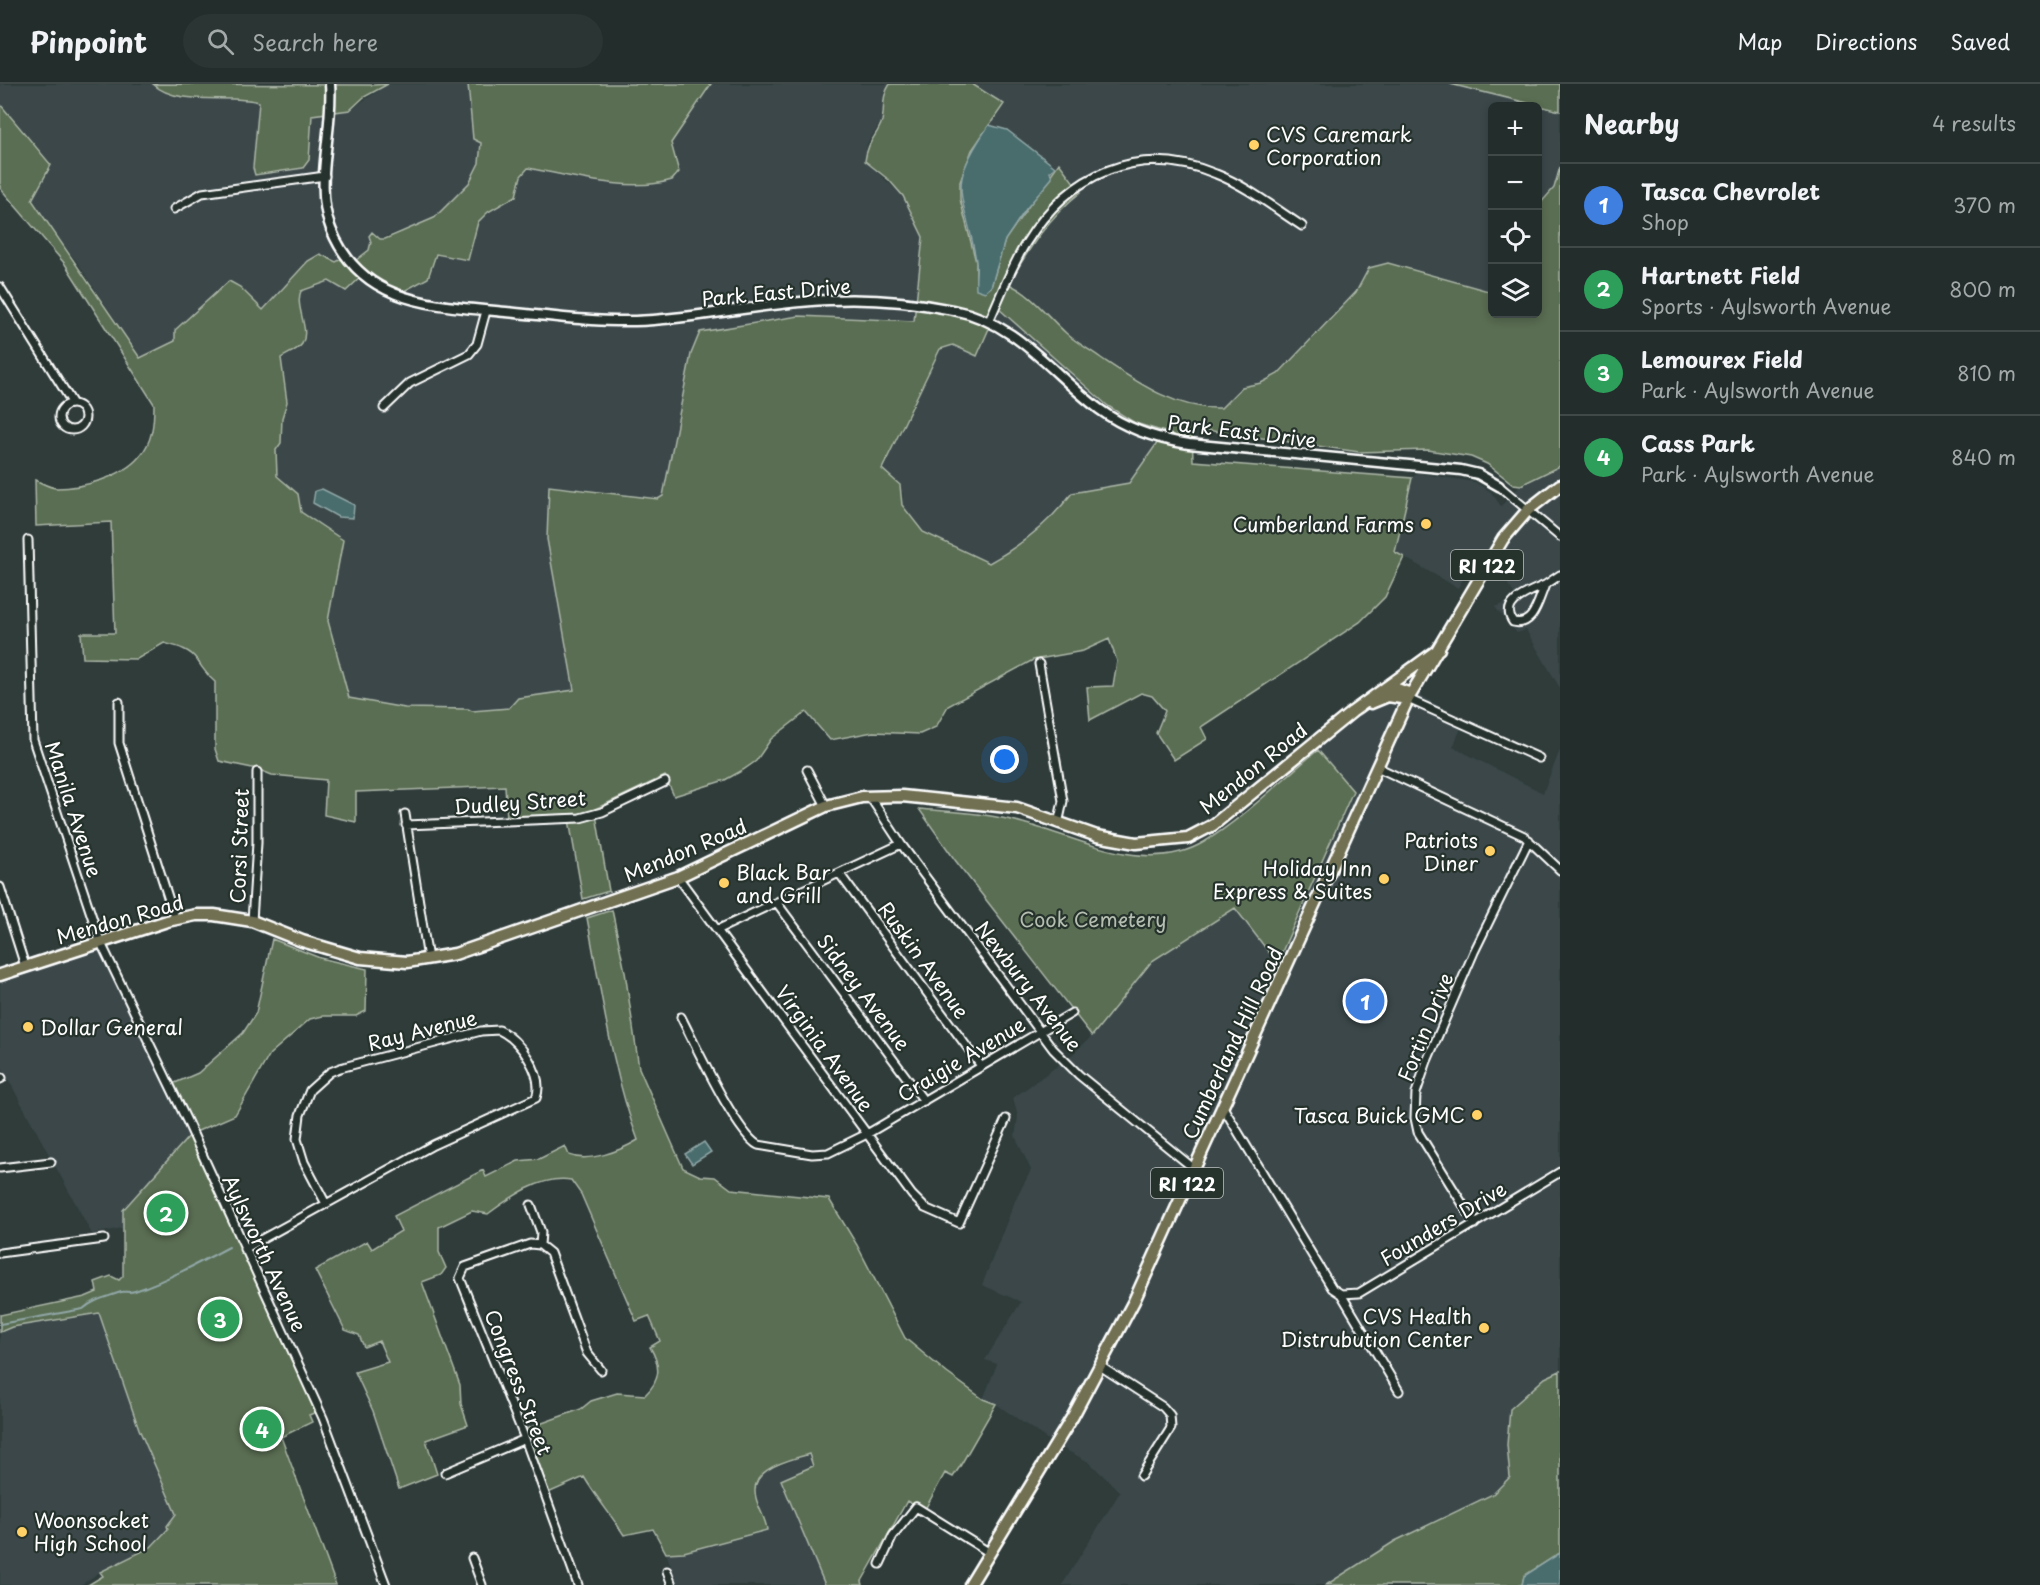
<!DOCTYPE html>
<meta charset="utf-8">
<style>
body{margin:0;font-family:"Playpen Sans",sans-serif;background:#2b3534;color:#f1f3f6}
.controls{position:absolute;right:18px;top:18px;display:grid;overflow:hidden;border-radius:9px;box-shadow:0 3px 9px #0003}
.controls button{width:54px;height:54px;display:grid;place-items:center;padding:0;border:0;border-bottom:2px solid #404948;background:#232d2c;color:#f1f3f6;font:30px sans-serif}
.you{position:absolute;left:1005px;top:676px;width:21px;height:21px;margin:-15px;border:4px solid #fff;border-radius:50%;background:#1a73e8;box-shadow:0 0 0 9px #1a73e833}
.badge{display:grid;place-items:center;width:39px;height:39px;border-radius:50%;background:#ffd166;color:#fff;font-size:20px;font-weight:700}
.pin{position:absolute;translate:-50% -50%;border:3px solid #fff;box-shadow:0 2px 6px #0006}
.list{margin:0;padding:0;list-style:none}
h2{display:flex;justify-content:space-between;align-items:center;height:78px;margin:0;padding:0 24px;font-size:26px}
h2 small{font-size:20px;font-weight:400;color:#a3a8a9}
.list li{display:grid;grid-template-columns:39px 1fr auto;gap:18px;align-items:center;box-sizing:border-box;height:84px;padding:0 24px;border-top:2px solid #404948}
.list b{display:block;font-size:22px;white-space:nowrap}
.list p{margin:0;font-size:20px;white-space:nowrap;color:#a3a8a9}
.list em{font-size:20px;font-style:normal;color:#a3a8a9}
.icon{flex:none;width:33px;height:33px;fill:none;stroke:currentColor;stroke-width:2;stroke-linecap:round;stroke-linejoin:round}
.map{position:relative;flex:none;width:1560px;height:1501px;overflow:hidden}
header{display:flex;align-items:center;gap:36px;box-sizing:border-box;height:84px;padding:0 30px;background:#232d2c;border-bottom:2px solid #404948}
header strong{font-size:28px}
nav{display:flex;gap:33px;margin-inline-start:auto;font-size:21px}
.search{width:420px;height:54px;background:#2b3534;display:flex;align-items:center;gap:15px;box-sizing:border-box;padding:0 21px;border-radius:33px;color:#a3a8a9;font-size:22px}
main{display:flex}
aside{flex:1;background:#232d2c}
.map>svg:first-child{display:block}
</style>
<header>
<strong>Pinpoint</strong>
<div class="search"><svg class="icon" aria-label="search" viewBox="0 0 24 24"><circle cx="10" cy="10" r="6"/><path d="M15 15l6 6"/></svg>Search here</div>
<nav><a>Map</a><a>Directions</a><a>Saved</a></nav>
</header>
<main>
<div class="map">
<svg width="1560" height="1501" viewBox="0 0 1560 1501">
<rect width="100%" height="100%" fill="#2f3c3a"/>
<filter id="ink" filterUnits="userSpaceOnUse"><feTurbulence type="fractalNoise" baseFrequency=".0167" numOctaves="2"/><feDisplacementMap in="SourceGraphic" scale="12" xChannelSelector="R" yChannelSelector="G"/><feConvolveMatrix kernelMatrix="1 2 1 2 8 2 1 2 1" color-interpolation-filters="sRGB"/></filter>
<g filter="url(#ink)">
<!-- built -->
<path fill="#3a4749" d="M 0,0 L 153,0 L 169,11 L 189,11 L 205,15 L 244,14 L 259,18 L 253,84 L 255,91 L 312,54 L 312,31 L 350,26 L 388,0 L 468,0 L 471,34 L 481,58 L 479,79 L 469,99 L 434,134 L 380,155 L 355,177 L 308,177 L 263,226 L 240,203 L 175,257 L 140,274 L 77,178 L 38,129 L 32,116 L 10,34 L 0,20 Z
M 711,0 L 890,0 L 884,8 L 881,38 L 867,60 L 865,77 L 903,112 L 923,153 L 914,237 L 817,232 L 691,270 L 664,412 L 658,415 L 549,402 L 566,562 L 575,606 L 518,614 L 509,624 L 472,627 L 468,625 L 405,624 L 348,614 L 328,537 L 343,456 L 301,428 L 298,410 L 277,393 L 276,366 L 281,359 L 282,334 L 287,318 L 281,273 L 301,261 L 304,252 L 299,215 L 301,207 L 329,197 L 346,207 L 362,192 L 427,194 L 436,170 L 468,176 L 478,138 L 488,128 L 516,112 L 521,92 L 528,84 L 572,94 L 641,102 L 672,96 L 678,88 L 671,59 Z
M 972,0 L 1453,0 L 1560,27 L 1560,83 L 1554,104 L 1538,122 L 1538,22 L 1492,22 L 1492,208 L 1388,179 L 1379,181 L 1369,185 L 1356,208 L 1278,290 L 1261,299 L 1242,303 L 1221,324 L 1206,324 L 1175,316 L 1140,300 L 1069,252 L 1027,209 L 1009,200 L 1038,149 L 1059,126 L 1081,108 L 1059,80 L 1055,83 L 1007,46 L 989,41 L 1004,20 Z
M 998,223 L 1108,322 L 1135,339 L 1165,348 L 1129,399 L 1072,409 L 1060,425 L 1014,466 L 989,479 L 923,448 L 902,421 L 903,409 L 881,386 L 940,265 L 953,261 L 977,272 Z
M 1560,382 L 1560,604 L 1526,546 L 1517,549 L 1495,523 L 1517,514 L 1501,490 L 1475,473 L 1458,504 L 1395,468 L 1412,394 L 1417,389 L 1475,398 L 1491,408 L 1501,422 L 1521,401 Z
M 1409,604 L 1464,637 L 1453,663 L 1543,709 L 1560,666 L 1560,1287 L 1545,1294 L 1507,1361 L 1510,1393 L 1493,1410 L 1395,1457 L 1326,1501 L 1062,1501 L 1120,1408 L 1089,1378 L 1054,1360 L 996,1320 L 983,1315 L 997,1280 L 985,1276 L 1021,1218 L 982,1201 L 1015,1117 L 1031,1086 L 1015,1052 L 1018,1033 L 1013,1014 L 1071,972 L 1092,952 L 1152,877 L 1235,824 L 1277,879 L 1353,707 L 1314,660 L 1370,617 Z
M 106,857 L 191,1050 L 123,1126 L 123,1144 L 92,1150 L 0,980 L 0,892 Z
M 99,1229 L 139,1345 L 178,1434 L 148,1466 L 100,1488 L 81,1501 L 0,1501 L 0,1248 L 12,1243 Z
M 809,1370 L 813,1382 L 781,1396 L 825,1501 L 678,1501 L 666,1469 L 684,1468 L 766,1439 L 755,1410 L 756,1398 L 765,1387 Z"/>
<!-- green -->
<path fill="#5a6e52" stroke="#acb6a8" stroke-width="1.5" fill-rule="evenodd" d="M 153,0 L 374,1 L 388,0 L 364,13 L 350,26 L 312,31 L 309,76 L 303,84 L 255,91 L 253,84 L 259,18 C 228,10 177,23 153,0 Z
M 468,0 L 711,0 L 671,59 L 679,88 L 672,96 C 630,109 571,92 528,84 L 521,92 L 516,112 L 488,128 L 478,138 L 468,176 L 436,170 L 428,194 L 395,212 L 362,192 L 346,207 L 329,197 L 301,207 C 294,223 311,245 302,260 C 298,266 287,270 281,274 L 287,318 L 282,334 L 281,359 L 276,366 L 277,392 L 298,410 L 301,428 L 343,456 L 328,537 L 349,614 L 405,624 L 468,625 L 472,627 L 509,624 L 518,614 L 574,606 L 547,455 L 549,402 L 658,415 L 663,412 L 691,270 L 700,248 L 799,232 L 914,237 L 923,153 L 903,112 L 889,96 L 865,77 C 868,55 877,53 882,37 C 885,23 881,13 890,0 L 972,0 L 1004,20 L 972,66 L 960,98 L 960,115 L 976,178 L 976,200 L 991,203 L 1005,156 L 1059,79 L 1081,108 C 1048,134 1029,164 1009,200 C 1034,212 1047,232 1067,250 C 1077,259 1090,266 1101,274 C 1137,298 1176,326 1221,324 L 1242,303 L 1261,299 L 1278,290 L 1356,208 L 1369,184 L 1388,179 L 1492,208 L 1492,230 L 1538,230 L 1538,122 L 1554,104 L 1560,83 L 1560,382 L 1521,401 L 1513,400 L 1487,380 L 1471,373 L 1428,366 L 1359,368 L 1192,344 L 1193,377 L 1412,394 L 1395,468 L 1404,473 L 1385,513 L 1360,538 L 1201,643 L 1207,655 L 1174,676 L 1156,649 L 1165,627 L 1152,612 L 1141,609 L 1090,636 L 1087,603 L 1113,602 L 1117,577 L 1109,555 L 1083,567 L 1033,576 L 948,622 L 936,643 L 920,650 L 873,648 L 830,656 L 806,628 L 771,655 L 756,677 L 743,686 L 725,696 L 674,712 L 665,692 L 595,725 L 609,807 L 583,815 L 568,730 L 507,735 L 505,702 L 356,708 L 356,738 L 324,731 L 326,696 L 272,691 L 257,685 L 219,677 L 215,665 L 215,598 C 206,590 203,585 197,576 C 190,565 175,562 164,559 L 137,575 L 83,574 L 81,549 L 115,549 L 111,438 L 36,442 L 35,396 C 42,399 50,404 57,404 C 83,404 122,393 139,373 C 153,358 154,338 154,320 L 65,180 L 0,104 L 0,20 L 51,81 L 32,116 L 140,274 L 175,257 L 175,246 L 229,197 L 240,203 L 263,226 L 308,177 L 320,170 L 336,178 L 345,173 L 355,177 L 369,166 L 371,158 L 369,152 L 372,148 L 380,155 L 385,155 L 434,134 L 469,99 L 479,79 L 481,59 L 473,55 ZM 998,224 L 1108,322 L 1135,339 L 1165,348 L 1129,399 L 1072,409 C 1050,438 1022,461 989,479 L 923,448 L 902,421 L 900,401 L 882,385 L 940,265 L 953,261 L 977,272 Z
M 1450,0 L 1560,0 L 1560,27 Z
M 1318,666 L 1353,707 L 1277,879 L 1235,824 L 1152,877 L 1092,952 L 955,776 L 919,725 C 954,728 989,729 1023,739 C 1079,754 1147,792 1204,758 C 1245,733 1281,696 1318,666 Z
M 612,826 L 625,888 L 639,984 L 683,1084 L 700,1092 L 715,1093 L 731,1105 L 829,1115 L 857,1161 L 905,1254 L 947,1289 L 983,1315 L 996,1320 L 959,1384 L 953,1393 L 945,1389 L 924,1427 L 907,1417 L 862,1497 L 863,1501 L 825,1501 L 781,1396 L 813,1382 L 809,1370 C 788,1377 748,1384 756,1414 C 759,1426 766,1435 767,1446 L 684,1468 L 666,1469 L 653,1445 L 624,1451 C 611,1431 596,1413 584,1393 L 546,1410 L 523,1346 L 581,1325 L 591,1317 L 617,1309 L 645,1311 C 661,1296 661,1282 650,1263 L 660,1257 L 649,1232 L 636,1237 L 581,1110 L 571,1096 C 541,1091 511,1113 488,1130 L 472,1127 L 439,1143 L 439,1168 L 446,1184 L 441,1191 L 422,1198 L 460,1301 L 461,1320 L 468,1341 L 426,1356 L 437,1390 L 399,1405 L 373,1327 L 355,1288 L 388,1278 L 379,1257 L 364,1263 L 359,1251 L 345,1246 L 315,1186 L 367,1157 L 372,1165 L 401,1147 L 394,1132 L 483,1086 L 486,1093 L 518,1077 L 539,1075 L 565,1062 L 569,1071 C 589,1079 620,1067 638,1056 C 612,988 601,906 587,834 Z
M 272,855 L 320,874 L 367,885 L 366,927 L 356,932 L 323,932 L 310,935 L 270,970 L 235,1031 L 191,1050 L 319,1327 L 309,1331 L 312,1338 L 281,1353 L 336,1501 L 88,1501 L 103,1492 L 100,1488 L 151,1463 L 168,1445 L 167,1442 L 176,1430 L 139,1345 L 99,1229 L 12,1243 L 0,1248 L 0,1231 L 85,1213 L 97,1208 L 95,1198 L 111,1192 L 119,1196 L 123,1192 L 123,1126 L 191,1050 L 168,1002 L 198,989 L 243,949 L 256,929 Z
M 1560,1287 L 1560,1469 L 1524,1492 L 1522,1501 L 1326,1501 L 1395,1457 L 1493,1410 L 1510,1393 L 1507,1361 L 1510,1325 L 1545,1294 Z"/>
<!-- water -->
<path fill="#486c6d" stroke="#91a7a7" stroke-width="1.5" d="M 989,41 L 1007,46 L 1055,83 L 1050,88 L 1052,94 L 1026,125 L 1005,156 L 991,203 L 985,208 L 976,205 C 975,195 977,186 976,177 C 965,106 943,108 989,41 Z
M 322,405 L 354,421 L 353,434 L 338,433 L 313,419 L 315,407 Z
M 704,1058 L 711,1068 L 692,1080 L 685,1070 Z
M 1560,1469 L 1560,1501 L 1522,1501 L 1524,1492 Z"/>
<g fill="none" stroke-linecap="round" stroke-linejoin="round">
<!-- stream -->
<path stroke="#91a7a7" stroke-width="2" d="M 0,1240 L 83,1225 C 94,1215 108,1213 121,1208 C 125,1207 130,1209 135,1207 C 167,1196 199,1179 229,1163"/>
<defs>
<path id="minor" d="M 174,125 L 202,109 L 325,92
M 0,203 L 73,320
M 989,237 C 1001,211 1011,183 1026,159 C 1069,89 1139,58 1216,90 C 1247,102 1274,124 1302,142
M59 333a13 13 0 1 1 26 0a13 13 0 1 1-26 0Z
M 384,324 L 410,299 L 469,270 L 477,260 L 486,227
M 1499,402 L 1560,453
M 28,456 L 33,656 L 100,857 L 187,1037 L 323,1334 L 386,1501
M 1545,501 C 1538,517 1534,543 1513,538 C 1499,518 1529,508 1545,501 Z
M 1545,501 L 1560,491
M 1039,580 L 1063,717 L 1058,740
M 1408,615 L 1539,674
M 119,618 L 119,659 L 175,835
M 1377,683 L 1524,752 L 1560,786
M 807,686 L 826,722
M 870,713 L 901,760 L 1053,965 L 1079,991 L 1192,1083
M 405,730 L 428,875
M 406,741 L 580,734 L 602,728 L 665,698
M 839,789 L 981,982
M 678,793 L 912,1111 L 925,1124 L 959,1139 L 1006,1035
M 0,803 L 25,882
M 777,819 L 924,1017
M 252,837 L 257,759 L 257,688
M 717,846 L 901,760
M 681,933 C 695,960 736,1049 758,1061 L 812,1070 L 828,1069 L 867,1050 L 1072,929
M 499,946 C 520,956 545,991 536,1014 L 433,1061 L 326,1120 L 304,1078 L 297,1055 L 300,1031 L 310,1006 L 330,988 L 340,984 L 481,947 Z
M 0,995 L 2,994
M 1223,1023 L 1332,1204 L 1341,1210 L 1399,1307
M 0,1084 L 51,1078
M 531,1121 L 541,1148 L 540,1161
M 1475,1140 L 1418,1048 L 1415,1034 L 1416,1009 L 1427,977 L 1474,868 L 1529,756
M 244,1165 L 326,1120
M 0,1169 L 104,1155
M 1341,1210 L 1359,1209 L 1560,1088
M 1100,1282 L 1163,1323 L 1170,1331 L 1171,1344 L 1141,1392
M 445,1389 L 525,1355
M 472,1474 L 482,1501
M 880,1480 L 893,1452 L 916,1423 L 990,1469
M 667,1487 L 672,1501
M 578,1501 L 525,1355 L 460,1194 L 465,1183 L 530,1160 L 540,1161 L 550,1169 L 587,1269 L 601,1286"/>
<path id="tertiary" d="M 330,0 C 334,47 313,100 331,145 C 362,222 436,221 506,228 C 549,232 592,238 635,237 C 700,235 764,218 829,216 C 869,214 914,218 953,226 C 1017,238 1051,289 1099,325 C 1126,345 1156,355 1189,360 L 1461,386 L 1478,390 L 1499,402"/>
<path id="primary" d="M 1385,604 L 1394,604 L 1411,610
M 1371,619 L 1388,612 L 1408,615
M 0,891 L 167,837 L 196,831 L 214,831 L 252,837 L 302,857 L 360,874 L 407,878 L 455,870 L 678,793 L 826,722 L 862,713 L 902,712 L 1017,724 L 1097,752 L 1136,759 L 1188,754 L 1213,741 L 1352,628 L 1439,565
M 970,1501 L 1073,1332 L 1134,1217 L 1408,615 L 1503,455 L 1528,426 L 1560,401"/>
</defs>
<!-- minor casing -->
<use href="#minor" stroke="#fff" stroke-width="11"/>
<!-- tertiary casing -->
<use href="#tertiary" stroke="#fff" stroke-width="13"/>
<!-- primary casing -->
<use href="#primary" stroke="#fff" stroke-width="15"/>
<!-- minor -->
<use href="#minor" stroke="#26332d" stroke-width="7"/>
<!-- tertiary -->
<use href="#tertiary" stroke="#26332d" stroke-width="8"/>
<!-- primary -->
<use href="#primary" stroke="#716f52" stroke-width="10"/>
</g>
</g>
<!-- markers -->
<g fill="#ffd166" stroke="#26332d" stroke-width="2">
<circle cx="1254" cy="61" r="6"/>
<circle cx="1426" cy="440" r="6"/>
<circle cx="1490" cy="767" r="6"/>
<circle cx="1384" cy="795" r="6"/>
<circle cx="724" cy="799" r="6"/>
<circle cx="28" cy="943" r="6"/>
<circle cx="1477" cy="1031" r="6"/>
<circle cx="1484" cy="1244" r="6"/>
<circle cx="22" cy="1448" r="6"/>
</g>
<g text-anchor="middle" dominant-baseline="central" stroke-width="4.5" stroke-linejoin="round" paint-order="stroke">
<!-- shield labels -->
<g fill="#26332d" stroke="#bec2c0" stroke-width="1.5">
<rect x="1451" y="466" width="72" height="30" rx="4.5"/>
<rect x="1151" y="1084" width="72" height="30" rx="4.5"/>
</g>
<g font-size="18" font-weight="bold" fill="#fff">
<text x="1487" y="481">RI 122</text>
<text x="1187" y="1099">RI 122</text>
</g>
<!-- poi labels -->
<g font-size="20" fill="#fff" stroke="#26332d" text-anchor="end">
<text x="1266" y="50" text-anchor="start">CVS Caremark<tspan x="1266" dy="23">Corporation</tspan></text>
<text x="1414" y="440">Cumberland Farms</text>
<text x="1478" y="756">Patriots<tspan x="1478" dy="23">Diner</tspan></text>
<text x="1372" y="784">Holiday Inn<tspan x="1372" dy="23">Express &amp; Suites</tspan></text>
<text x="736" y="788" text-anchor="start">Black Bar<tspan x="736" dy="23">and Grill</tspan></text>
<text x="40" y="943" text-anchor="start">Dollar General</text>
<text x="1465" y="1031">Tasca Buick GMC</text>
<text x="1472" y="1232">CVS Health<tspan x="1472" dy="23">Distrubution Center</tspan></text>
<text x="34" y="1436" text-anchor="start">Woonsocket<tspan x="34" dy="23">High School</tspan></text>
</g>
<!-- street labels -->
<g font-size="20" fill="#fff" stroke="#26332d">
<text transform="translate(776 208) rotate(-5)">Park East Drive</text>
<text transform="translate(1242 347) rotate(7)">Park East Drive</text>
<text transform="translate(1253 684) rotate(-39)">Mendon Road</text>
<text transform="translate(520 718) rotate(-4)">Dudley Street</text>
<text transform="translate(74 725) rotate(72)">Manila Avenue</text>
<text transform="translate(239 762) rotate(-88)">Corsi Street</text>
<text transform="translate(685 766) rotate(-23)">Mendon Road</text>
<text transform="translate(120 835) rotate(-16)">Mendon Road</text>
<text transform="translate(924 876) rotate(54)">Ruskin Avenue</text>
<text transform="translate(1029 902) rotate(52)">Newbury Avenue</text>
<text transform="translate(864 908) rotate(53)">Sidney Avenue</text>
<text transform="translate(1425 943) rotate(-68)">Fortin Drive</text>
<text transform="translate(422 946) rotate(-14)">Ray Avenue</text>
<text transform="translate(1232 959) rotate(-65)">Cumberland Hill Road</text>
<text transform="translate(825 964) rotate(54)">Virginia Avenue</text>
<text transform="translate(961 975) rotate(-31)">Craigie Avenue</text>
<text transform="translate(1443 1139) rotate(-31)">Founders Drive</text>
<text transform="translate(265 1169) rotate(65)">Aylsworth Avenue</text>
<text transform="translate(519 1298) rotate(69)">Congress Street</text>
</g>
<!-- park labels -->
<g font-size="20" fill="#b5beb1" stroke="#26332d">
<text x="1093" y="835">Cook Cemetery</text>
</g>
</g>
</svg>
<div class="controls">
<button>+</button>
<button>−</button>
<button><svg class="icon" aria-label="locate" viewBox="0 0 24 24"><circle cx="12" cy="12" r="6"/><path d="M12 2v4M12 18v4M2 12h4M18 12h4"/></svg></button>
<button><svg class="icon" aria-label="layers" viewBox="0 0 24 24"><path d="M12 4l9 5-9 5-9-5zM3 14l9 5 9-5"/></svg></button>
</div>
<div class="you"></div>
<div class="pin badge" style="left:1365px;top:917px;background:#3f7fe0">1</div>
<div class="pin badge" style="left:166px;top:1129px;background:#2e9e5b">2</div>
<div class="pin badge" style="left:220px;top:1235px;background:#2e9e5b">3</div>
<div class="pin badge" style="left:262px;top:1345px;background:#2e9e5b">4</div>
</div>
<aside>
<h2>Nearby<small>4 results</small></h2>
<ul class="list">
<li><span class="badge" style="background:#3f7fe0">1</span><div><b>Tasca Chevrolet</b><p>Shop</p></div><em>370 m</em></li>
<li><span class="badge" style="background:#2e9e5b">2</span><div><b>Hartnett Field</b><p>Sports · Aylsworth Avenue</p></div><em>800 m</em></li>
<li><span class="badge" style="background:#2e9e5b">3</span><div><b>Lemourex Field</b><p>Park · Aylsworth Avenue</p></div><em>810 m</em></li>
<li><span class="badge" style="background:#2e9e5b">4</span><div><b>Cass Park</b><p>Park · Aylsworth Avenue</p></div><em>840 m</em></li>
</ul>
</aside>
</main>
